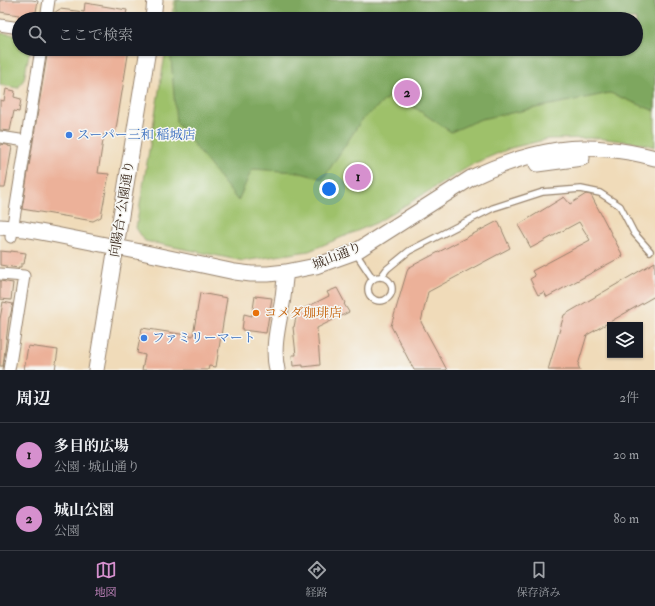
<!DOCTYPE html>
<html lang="ja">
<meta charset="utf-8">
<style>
body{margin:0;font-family:"IM FELL Double Pica","Noto Serif JP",serif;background:#242831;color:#f1f3f6}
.controls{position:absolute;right:12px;bottom:12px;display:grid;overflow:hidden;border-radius:0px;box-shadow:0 1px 3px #0004}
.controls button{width:36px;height:36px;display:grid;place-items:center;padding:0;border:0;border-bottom:1px solid #363941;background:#171b24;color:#f1f3f6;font:20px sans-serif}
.you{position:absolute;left:329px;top:189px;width:14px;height:14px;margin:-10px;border:3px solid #fff;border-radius:50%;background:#1a73e8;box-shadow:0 0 0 6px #1a73e833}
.badge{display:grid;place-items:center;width:26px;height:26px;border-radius:50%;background:#d690ce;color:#111;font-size:13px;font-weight:700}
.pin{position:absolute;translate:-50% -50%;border:2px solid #fff;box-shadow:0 1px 4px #0006}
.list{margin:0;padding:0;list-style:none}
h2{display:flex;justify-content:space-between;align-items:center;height:52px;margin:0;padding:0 16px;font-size:17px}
h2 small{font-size:13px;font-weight:400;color:#9ea1a6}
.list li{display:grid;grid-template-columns:26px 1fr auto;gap:12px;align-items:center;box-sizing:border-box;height:64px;padding:0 16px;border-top:1px solid #363941}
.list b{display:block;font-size:15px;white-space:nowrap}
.list p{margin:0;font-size:13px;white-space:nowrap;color:#9ea1a6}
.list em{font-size:13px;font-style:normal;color:#9ea1a6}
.icon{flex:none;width:22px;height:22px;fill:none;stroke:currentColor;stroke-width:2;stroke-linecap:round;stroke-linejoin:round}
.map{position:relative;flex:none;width:655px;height:370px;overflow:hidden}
.search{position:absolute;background:#171b24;box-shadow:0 1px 3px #0004;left:12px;right:12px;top:12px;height:44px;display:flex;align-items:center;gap:10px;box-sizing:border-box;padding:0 14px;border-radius:22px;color:#9ea1a6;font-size:15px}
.sheet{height:180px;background:#171b24}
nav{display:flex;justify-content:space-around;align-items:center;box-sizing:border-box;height:56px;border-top:1px solid #363941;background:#171b24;font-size:11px;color:#9ea1a6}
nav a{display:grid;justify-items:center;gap:2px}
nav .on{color:#d690ce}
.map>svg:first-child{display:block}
</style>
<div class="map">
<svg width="655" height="370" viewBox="0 0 655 370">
<rect width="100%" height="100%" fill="#f6f6f2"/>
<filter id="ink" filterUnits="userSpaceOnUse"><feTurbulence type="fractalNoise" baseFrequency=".025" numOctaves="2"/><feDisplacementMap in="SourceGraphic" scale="8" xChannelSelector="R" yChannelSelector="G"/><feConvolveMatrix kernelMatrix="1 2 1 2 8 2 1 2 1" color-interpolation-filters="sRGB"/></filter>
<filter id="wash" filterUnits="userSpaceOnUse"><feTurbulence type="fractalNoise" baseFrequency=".012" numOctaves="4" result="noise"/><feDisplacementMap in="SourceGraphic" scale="16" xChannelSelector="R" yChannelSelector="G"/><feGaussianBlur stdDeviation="0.9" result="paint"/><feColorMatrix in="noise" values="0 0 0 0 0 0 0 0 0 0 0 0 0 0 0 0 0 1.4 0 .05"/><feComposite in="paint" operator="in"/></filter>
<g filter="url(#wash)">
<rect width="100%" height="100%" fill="#f0dbb9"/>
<!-- green -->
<path fill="#9ec16b" stroke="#6c7644" d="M 175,0 L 655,0 L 655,147 L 640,143 L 596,138 L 548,139 L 511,148 L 475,163 L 376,223 L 309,251 L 243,261 L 145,241 L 136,228 L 166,49 L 636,49 L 636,19 L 171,19 Z
M 0,33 L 19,35 L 19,49 L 30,49 L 24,79 L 18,88 L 0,85 Z"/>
<!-- forest -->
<path fill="#7ea75f" stroke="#5c683e" d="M 177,0 L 655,0 L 655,111 L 610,93 L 481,119 L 451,132 L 393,93 L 361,121 L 323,179 L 297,172 L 252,169 L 238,201 L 176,122 L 171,57 L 172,49 L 636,49 L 636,19 L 175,19 Z"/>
<g id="blocks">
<!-- building -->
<path fill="#ecb199" d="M 0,0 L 32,0 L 38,1 L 35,17 L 32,19 L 19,19 L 19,15 L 0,12 Z
M 85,3 L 127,10 L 125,19 L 53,19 L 54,13 L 60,9 L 84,12 Z
M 48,49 L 129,49 L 115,135 L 104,134 L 98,173 L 109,174 L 101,217 L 93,221 L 22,209 Z
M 6,89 L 15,91 L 14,97 L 21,99 L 19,112 L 14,111 L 10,131 L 0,130 L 0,100 L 4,101 Z
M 0,144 L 8,145 L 8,146 L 12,147 L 5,188 L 0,188 Z
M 586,194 L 591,195 L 623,256 L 547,297 L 544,292 L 538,295 L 530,279 L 535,276 L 532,271 L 590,240 L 579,222 L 531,248 L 518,225 L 564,197 L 570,204 Z
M 498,221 L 510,248 L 428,292 L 421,322 L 447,370 L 414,370 L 391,326 L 408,268 Z
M 0,251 L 11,252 L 11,251 L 26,253 L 24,264 L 21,264 L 21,267 L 18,267 L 18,268 L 0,265 Z
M 655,262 L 655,296 L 587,335 L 578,365 L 580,370 L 548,370 L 564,315 Z
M 0,281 L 13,283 L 11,300 L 0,299 Z
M 337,288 L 345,303 L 344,304 L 349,312 L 317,328 L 320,365 L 303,367 L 303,365 L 293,366 L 292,355 L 296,355 L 293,327 L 294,327 L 296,317 L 303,310 L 303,309 L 329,296 L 327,292 Z
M 200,293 L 227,298 L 216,367 L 209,366 L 208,370 L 142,370 L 145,355 L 137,353 L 142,328 L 193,336 Z
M 255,296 L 272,298 L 266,333 L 242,330 L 244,314 L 252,316 Z
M 3,302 L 13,304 L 10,317 L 9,317 L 3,366 L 0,366 L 0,319 Z
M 28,346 L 58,350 L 55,370 L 24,370 Z"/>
</g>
</g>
<g filter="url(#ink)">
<use href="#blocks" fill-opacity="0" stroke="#96826c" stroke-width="1"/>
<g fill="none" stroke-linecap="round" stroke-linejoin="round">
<defs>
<path id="lane" d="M 359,258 L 373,279
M 381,277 L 387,269 L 409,251 L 493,208 L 543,192 L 581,189 L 600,193 L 620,206 L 634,233 L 650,251
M368 289a12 12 0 1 1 24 0a12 12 0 1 1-24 0Z"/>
<path id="street" d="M 46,19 L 49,0
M 0,25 L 19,28
M 0,137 L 26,141
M 11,237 L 41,49
M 0,274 L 24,276 L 9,370"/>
<path id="secondary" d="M 153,19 L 155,0
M 537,164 L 582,158
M 0,227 L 24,229 L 51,234 L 141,252 L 235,272 L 251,274 L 268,274 L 286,272 L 316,266 L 355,252 L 471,178 C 498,165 527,155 558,150 C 588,145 626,150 655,158
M 96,370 L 148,49
M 277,370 C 272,348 278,326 282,304 C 284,293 284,283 286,272"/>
</defs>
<!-- lane casing -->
<use href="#lane" stroke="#96826c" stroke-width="8"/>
<!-- street casing -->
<use href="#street" stroke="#96826c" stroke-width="13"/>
<!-- secondary casing -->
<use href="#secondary" stroke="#96826c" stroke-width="17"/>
<!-- lane -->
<use href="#lane" stroke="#fff" stroke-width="5.5"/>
<!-- street -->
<use href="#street" stroke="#fff" stroke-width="11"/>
<!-- secondary -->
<use href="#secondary" stroke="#fff" stroke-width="15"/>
</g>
</g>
<!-- markers -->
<g fill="#3f7fe0" stroke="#f6f6f2" stroke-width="1.5">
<circle cx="69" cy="135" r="4"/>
<circle cx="144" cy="338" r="4"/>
</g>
<circle fill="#e8710a" stroke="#f6f6f2" stroke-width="1.5" cx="256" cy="313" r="4"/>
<g text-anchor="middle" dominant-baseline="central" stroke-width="3" stroke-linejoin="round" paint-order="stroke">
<!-- shop labels -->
<g font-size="13" fill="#366cbe" stroke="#f6f6f2" text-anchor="start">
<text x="77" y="135">スーパー三和 稲城店</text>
<text x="152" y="338">ファミリーマート</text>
</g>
<!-- street labels -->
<g font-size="13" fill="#3b2a1e" stroke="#f6f6f2">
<text transform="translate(122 209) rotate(-81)">向陽台･公園通り</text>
<text transform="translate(337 256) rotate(-22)">城山通り</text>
</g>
<!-- food labels -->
<g font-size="13" fill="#c56008" stroke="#f6f6f2" text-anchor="start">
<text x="264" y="313">コメダ珈琲店</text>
</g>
</g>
</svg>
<div class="controls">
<button><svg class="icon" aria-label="layers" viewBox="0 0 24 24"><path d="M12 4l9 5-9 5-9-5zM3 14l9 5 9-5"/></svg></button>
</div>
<div class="you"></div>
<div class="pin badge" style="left:358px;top:177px">1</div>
<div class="pin badge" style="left:407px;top:93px">2</div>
<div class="search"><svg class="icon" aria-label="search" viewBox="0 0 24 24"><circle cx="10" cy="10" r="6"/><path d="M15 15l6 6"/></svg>ここで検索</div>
</div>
<section class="sheet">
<h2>周辺<small>2件</small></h2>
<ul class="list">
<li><span class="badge">1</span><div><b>多目的広場</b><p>公園 · 城山通り</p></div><em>20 m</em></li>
<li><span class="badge">2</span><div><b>城山公園</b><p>公園</p></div><em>80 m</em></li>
</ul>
</section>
<nav>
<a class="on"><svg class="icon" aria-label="map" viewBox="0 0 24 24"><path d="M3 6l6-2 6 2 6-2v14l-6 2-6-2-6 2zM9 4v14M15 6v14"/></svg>地図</a>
<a><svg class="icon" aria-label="directions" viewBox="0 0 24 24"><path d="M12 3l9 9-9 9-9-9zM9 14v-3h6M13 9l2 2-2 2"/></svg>経路</a>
<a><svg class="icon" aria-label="saved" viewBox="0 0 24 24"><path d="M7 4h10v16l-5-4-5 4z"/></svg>保存済み</a>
</nav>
